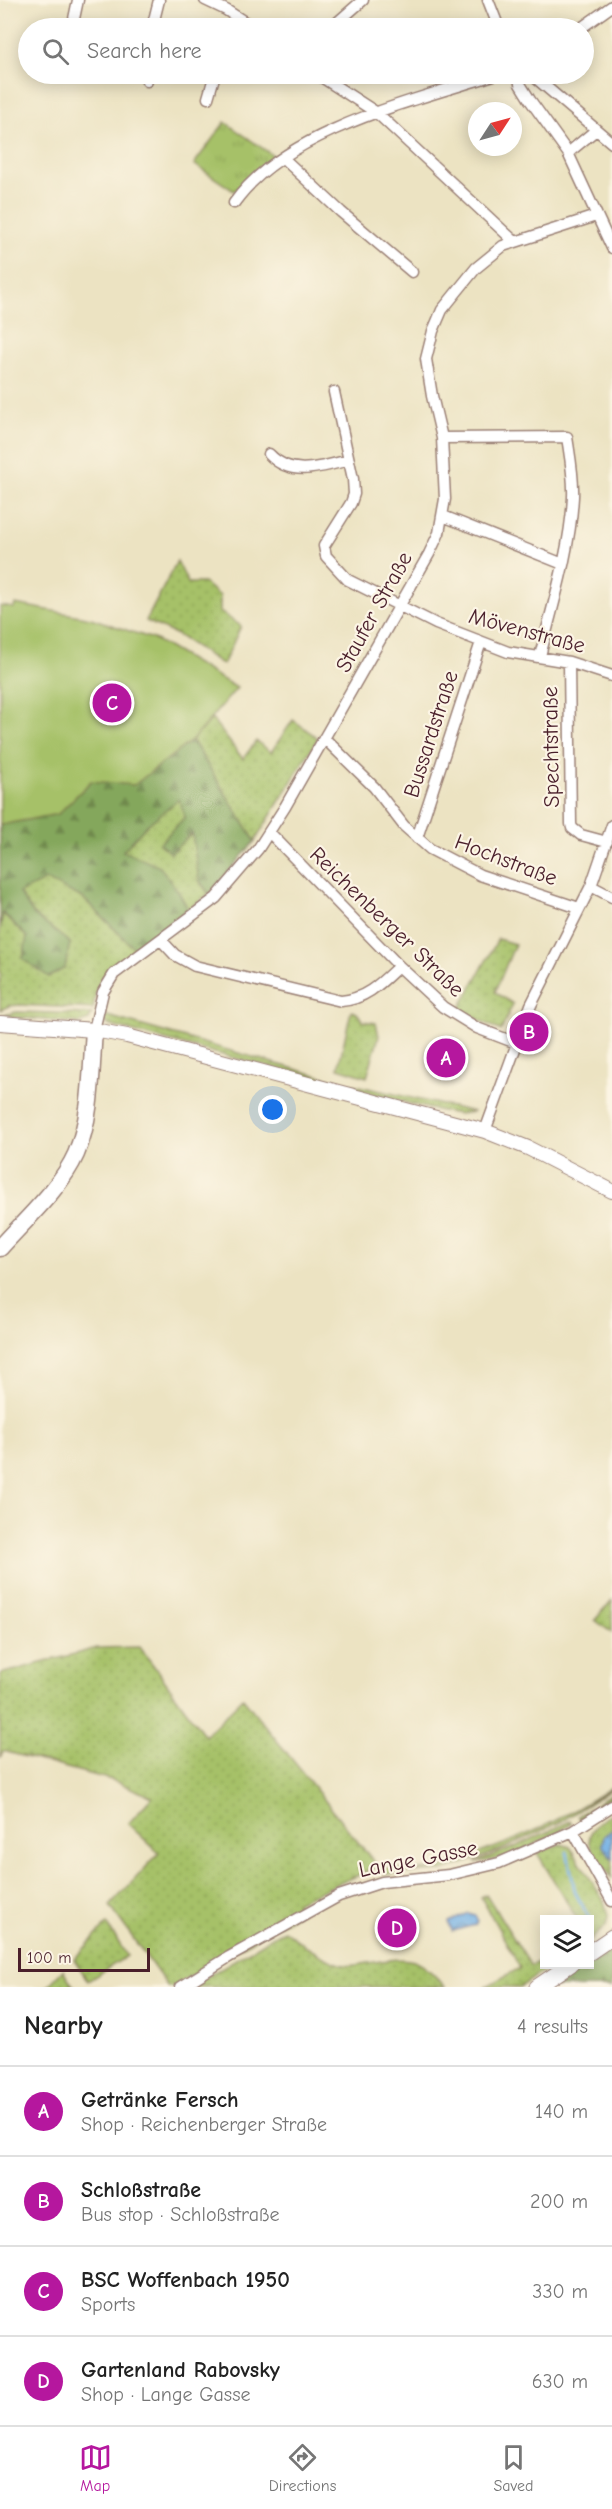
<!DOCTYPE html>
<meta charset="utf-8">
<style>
body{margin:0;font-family:"Comic Neue",sans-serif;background:#f6f6f6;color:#222}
.controls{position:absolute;right:18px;bottom:18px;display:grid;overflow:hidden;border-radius:0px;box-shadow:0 3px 15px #0003}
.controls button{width:54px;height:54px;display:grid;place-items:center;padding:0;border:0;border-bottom:2px solid #e0e0e0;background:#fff;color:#222;font:30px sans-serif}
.compass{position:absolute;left:468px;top:102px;width:54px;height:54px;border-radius:50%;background:#fff;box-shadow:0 3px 15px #0003;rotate:54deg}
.scale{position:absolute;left:18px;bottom:15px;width:132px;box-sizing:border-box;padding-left:6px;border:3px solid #4a1f2b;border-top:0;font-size:16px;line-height:21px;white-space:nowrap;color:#4a1f2b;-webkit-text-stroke:4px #fcf5e5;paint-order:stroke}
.you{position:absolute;left:273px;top:1110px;width:21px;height:21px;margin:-15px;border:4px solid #fff;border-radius:50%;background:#1a73e8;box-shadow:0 0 0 9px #1a73e833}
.badge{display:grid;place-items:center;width:39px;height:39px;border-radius:50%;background:#b5179e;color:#fff;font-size:20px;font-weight:700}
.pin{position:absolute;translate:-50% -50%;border:3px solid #fff;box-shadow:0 2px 6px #0006}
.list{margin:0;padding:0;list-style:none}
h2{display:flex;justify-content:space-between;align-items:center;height:78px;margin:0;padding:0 24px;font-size:26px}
h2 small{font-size:20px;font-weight:400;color:#767676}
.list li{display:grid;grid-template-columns:39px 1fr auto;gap:18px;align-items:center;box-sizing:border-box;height:90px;padding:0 24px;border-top:2px solid #e0e0e0}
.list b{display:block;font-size:22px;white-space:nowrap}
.list p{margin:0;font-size:20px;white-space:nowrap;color:#767676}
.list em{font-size:20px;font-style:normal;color:#767676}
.icon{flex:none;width:33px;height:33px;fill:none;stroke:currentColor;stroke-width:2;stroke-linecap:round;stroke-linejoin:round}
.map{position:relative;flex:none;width:612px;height:1987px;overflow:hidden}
.search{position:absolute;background:#fff;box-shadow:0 3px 15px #0003;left:18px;right:18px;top:18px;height:66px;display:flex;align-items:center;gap:15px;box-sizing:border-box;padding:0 21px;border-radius:33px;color:#767676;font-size:22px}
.sheet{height:438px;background:#fff}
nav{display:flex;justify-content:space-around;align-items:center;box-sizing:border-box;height:84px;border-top:2px solid #e0e0e0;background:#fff;font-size:16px;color:#767676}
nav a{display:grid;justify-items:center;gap:3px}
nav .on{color:#b5179e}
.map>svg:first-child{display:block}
</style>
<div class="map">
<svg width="612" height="1987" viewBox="0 0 612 1987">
<defs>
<pattern id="grass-dots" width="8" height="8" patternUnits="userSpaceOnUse" patternTransform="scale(1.5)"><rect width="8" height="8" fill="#a6c167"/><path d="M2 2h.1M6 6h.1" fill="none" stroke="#90a55a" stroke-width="1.8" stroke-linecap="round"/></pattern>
<pattern id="forest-firs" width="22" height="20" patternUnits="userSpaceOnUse" patternTransform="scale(1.5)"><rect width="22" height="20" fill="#84a75c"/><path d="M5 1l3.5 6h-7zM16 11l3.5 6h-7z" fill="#6e874c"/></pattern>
<pattern id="park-tufts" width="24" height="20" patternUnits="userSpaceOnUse" patternTransform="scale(1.5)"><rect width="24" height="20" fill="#a6c167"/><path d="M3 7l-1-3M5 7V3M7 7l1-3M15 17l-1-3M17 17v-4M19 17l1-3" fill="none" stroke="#90a55a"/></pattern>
<pattern id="water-waves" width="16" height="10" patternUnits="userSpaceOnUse" patternTransform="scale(1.5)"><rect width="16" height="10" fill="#72b0e5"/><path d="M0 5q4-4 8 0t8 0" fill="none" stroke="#608fba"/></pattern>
</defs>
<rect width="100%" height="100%" fill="#fcf5e5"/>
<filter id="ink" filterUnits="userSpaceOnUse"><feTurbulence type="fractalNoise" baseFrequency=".0167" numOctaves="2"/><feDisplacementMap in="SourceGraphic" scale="12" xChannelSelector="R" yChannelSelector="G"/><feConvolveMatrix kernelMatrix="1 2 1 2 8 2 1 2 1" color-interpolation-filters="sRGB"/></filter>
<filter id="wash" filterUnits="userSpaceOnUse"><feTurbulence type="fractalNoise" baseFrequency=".008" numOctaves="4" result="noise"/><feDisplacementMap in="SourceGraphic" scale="24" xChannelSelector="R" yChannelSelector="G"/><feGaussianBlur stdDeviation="1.35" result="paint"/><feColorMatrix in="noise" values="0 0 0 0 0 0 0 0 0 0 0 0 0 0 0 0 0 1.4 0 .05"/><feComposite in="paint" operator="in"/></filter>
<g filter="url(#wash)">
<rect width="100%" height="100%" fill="#ece3c2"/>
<!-- grass -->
<path fill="url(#grass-dots)" stroke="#787049" stroke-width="1.5" d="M 177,561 L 188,583 L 204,583 L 220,596 L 220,612 L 241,626 L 223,665 L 179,636 L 146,621 Z
M 212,719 L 243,759 L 256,741 L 271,752 L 293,720 L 318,738 L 255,841 L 192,740 Z
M 179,798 L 192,833 L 199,880 L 209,894 L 188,909 L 178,891 L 122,851 L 147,825 Z
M 46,879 L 83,898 L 135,949 L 101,978 L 96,991 L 93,1009 L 20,1005 L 9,1006 L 0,1010 L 0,928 L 2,913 L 27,937 L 70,943 L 34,915 L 19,893 Z
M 498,939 L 515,944 L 495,992 L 513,1004 L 501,1031 L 459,1010 Z
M 351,1011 L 357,1013 L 363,1021 L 376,1023 L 379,1036 L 367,1077 L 338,1068 Z
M 16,1012 L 92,1014 L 89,1020 L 80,1023 L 0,1016 Z
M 104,1015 L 341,1082 L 474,1112 L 459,1114 L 431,1109 L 108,1025 L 103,1019 Z
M 612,1600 L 612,1633 L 595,1620 Z
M 140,1647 L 205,1736 L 243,1698 L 378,1867 C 396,1869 415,1871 433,1869 C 444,1868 453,1862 463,1858 C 519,1841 563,1819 612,1787 L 612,1789 L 562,1821 L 503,1849 L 443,1871 L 385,1874 L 378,1867 L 295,1902 L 302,1912 L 172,1987 L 168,1987 L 110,1906 L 159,1853 L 128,1824 L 152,1797 L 112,1780 L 3,1751 L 0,1758 L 0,1674 L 97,1648 Z
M 612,1794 L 612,1798 L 580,1819 L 578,1816 Z
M 612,1813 L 612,1830 L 604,1836 L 602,1844 L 612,1859 L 612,1878 C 591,1847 574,1838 612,1813 Z
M 570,1821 L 572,1824 C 546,1838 505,1863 475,1862 L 515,1847 Z
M 561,1844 L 570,1847 L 575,1854 L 604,1901 L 608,1916 L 606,1926 L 590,1940 L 590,1920 L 577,1919 L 537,1853 Z
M 486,1894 L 531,1966 L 544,1958 L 544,1964 L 553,1965 L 520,1987 L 485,1987 L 520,1968 L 481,1897 Z
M 107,1924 L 127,1956 L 88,1981 L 74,1959 Z
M 284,1930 C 302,1943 322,1960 345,1965 C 351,1967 361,1964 368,1963 C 409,1957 417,1954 445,1987 L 190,1987 Z
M 63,1970 L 74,1987 L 47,1987 Z"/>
<!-- forest -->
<path fill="url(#forest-firs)" stroke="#676344" stroke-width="1.5" d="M 192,740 L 255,841 L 209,894 L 199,880 L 192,833 L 171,853 L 159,844 L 185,817 L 179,799 L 147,825 L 123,851 L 160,867 L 178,891 L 188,909 L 135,949 L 83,898 L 46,880 L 19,893 L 34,915 L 70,943 L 65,968 L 49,977 L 23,959 L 27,937 L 3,913 L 0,928 L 0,825 L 58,814 L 91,781 L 134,785 Z
M 612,1950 L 612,1987 L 555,1987 Z"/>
<!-- park -->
<path fill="url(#park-tufts)" stroke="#787049" stroke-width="1.5" d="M 225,122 L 275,157 L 234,191 L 194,164 Z"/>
<!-- pitch -->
<path fill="#a6c167" stroke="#787049" stroke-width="1.5" d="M 15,604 L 91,618 L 156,640 L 237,688 L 192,740 L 134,785 L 91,781 L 58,814 L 0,825 L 0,606 L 14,608 Z"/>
<!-- water -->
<path fill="url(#water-waves)" stroke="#5e6888" stroke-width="1.5" d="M 612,1830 L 612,1859 L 602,1845 L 604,1836 Z
M 469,1913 L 475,1915 L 477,1921 L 475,1925 L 452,1931 L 449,1922 Z"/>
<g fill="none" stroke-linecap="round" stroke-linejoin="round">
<!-- stream -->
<path stroke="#72b0e5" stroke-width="3" d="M 567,1852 L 575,1892 L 589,1918"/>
</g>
</g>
<g filter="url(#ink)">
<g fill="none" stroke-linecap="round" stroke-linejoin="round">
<defs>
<path id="minor" d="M 205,0 L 226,10 L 254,28
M 488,0 L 499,28
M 72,28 L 78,0
M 152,28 L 159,0
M 331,28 L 363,0
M 581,28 L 612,6
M 146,74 L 147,81
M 317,74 L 377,113 L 514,241
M 519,74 L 520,84 L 530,100 L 568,153 L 612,248
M 531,74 L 612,143
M 60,77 L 61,74
M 208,98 L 215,74
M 568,153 L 596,130
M 283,158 L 341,212 L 412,272
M 234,203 C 285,130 416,100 497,74
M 334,392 L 353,479 L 354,494 L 351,503 L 324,546 L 326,556 L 348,580 L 436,624 L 508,652 L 569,662 L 612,676
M 442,438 L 567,437 C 570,457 574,477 573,497 C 570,551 553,604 540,656
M 269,454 C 291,478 321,467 349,460
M 443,516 L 563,564
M 569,662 L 571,824 L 572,828 L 581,835 L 607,842
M 324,738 L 374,787 L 404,826 L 430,849 L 480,875 L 579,908
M 270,833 L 399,966 L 443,1007 L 477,1028 L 516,1043
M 417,838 L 481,642
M 591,886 L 612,897
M 161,940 L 175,955 L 195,966 L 341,1001 C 366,999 381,983 399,966
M 94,1030 L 103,992 L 114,974 L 216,898 L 258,849 L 285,807 L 429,554 L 439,533 L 445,499 L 442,438 L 432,396 L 426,359 L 433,331 L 442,310 L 476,268 L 503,246 L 596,216
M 485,1131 L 531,1005 L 591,886 L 612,825
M 573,1831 L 612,1901
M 181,1987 L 229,1957 L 339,1896 L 382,1882 L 449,1875 L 499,1863 L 573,1831 L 612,1806"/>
<path id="tertiary" d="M 0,1023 L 94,1030 L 127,1036 L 485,1131 L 528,1148 L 612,1191"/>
<path id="secondary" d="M 590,1952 L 612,1937
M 537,1987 L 571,1964"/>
<path id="primary" d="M 0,1248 C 24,1221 61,1188 76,1154 C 92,1117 91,1070 94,1030"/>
</defs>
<!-- minor casing -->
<use href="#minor" stroke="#9b8176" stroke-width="13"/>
<!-- tertiary casing -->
<use href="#tertiary" stroke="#9b8176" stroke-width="16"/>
<!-- secondary casing -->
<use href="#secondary" stroke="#9b8176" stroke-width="17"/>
<!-- primary casing -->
<use href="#primary" stroke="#9b8176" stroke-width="19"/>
<!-- minor -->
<use href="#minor" stroke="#fff" stroke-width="10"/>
<!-- tertiary -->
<use href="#tertiary" stroke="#fff" stroke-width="14"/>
<!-- secondary -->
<use href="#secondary" stroke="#fff" stroke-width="15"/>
<!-- primary -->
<use href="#primary" stroke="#fff" stroke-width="16"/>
</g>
</g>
<g text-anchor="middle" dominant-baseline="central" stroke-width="4.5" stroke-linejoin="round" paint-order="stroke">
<!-- street labels -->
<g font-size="22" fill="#4a1f2b" stroke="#fcf5e5">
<text transform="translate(374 612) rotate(-61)">Staufer Straße</text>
<text transform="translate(527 631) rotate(15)">Mövenstraße</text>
<text transform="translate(431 734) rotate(-72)">Bussardstraße</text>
<text transform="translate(551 747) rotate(-91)">Spechtstraße</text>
<text transform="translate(506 860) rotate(21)">Hochstraße</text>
<text transform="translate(387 922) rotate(44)">Reichenberger Straße</text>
<text transform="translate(418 1859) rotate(-11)">Lange Gasse</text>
</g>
</g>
</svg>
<div class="controls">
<button><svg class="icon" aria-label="layers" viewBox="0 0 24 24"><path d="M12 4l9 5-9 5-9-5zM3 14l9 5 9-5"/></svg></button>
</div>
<svg class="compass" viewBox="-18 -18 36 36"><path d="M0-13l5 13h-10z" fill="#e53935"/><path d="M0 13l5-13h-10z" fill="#767676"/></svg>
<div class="scale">100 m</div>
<div class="you"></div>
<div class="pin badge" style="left:446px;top:1058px">A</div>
<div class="pin badge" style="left:529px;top:1032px">B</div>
<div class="pin badge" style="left:112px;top:703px">C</div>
<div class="pin badge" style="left:397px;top:1928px">D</div>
<div class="search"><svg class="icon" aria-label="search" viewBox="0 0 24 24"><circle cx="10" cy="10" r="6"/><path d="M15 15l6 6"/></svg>Search here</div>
</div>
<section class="sheet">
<h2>Nearby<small>4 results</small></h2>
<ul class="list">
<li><span class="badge">A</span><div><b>Getränke Fersch</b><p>Shop · Reichenberger Straße</p></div><em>140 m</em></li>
<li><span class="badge">B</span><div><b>Schloßstraße</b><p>Bus stop · Schloßstraße</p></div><em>200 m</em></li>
<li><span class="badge">C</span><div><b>BSC Woffenbach 1950</b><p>Sports</p></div><em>330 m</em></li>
<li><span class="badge">D</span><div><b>Gartenland Rabovsky</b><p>Shop · Lange Gasse</p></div><em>630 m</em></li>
</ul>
</section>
<nav>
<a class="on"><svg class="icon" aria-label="map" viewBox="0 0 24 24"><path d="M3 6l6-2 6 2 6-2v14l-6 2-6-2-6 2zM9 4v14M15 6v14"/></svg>Map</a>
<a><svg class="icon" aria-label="directions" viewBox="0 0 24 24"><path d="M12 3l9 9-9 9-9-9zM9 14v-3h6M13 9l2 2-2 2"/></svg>Directions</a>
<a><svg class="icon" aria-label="saved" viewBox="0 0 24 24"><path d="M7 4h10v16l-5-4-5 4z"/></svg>Saved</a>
</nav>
